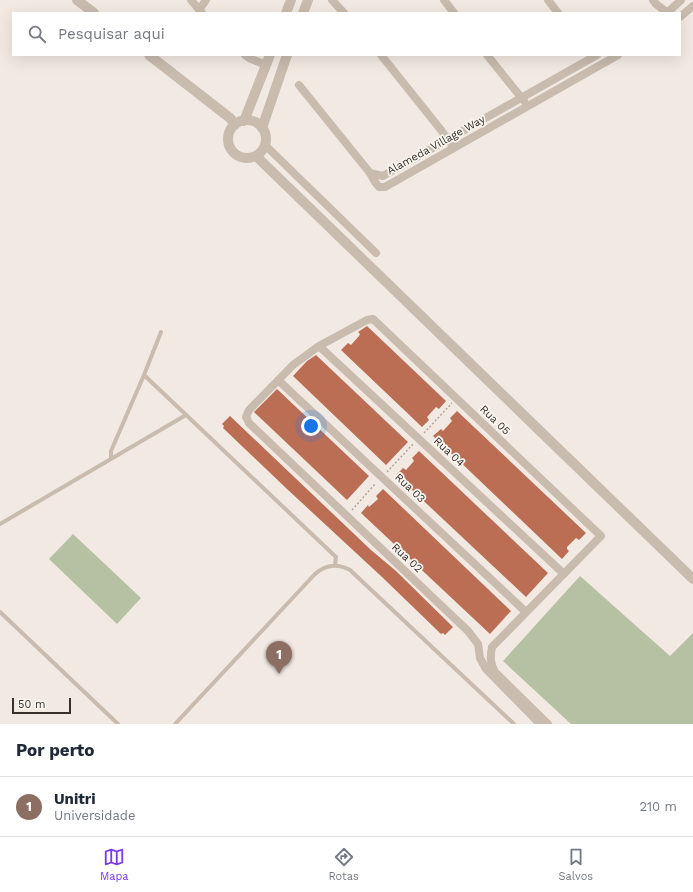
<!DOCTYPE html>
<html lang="pt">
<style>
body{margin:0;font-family:"Work Sans",sans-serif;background:#f2f2f3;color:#1f2937}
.scale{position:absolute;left:12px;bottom:10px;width:59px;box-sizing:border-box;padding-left:4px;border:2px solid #39302c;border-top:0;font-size:11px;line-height:14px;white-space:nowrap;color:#39302c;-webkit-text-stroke:3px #f9f4ee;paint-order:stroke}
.you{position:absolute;left:311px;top:426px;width:14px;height:14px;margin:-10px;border:3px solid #fff;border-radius:50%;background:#1a73e8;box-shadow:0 0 0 6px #1a73e833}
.badge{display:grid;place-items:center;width:26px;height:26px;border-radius:50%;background:#7c3aed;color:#fff;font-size:13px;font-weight:700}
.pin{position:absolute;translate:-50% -33px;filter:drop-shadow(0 1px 2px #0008)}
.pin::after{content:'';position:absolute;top:21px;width:14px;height:12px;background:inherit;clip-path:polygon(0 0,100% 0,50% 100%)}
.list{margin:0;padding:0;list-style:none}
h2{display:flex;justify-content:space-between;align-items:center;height:52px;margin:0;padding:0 16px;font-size:17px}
h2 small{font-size:13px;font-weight:400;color:#747a83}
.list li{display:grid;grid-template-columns:26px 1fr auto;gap:12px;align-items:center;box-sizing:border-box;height:60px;padding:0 16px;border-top:1px solid #e0e1e3}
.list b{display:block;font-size:15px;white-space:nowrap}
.list p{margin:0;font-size:13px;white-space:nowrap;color:#747a83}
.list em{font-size:13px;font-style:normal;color:#747a83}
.icon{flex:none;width:22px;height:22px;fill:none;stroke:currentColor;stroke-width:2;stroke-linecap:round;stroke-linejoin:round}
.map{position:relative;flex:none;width:693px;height:724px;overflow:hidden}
.search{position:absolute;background:#fff;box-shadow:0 4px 16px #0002;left:12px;right:12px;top:12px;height:44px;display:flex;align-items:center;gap:10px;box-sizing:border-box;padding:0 14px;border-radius:0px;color:#747a83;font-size:15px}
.sheet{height:112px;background:#fff}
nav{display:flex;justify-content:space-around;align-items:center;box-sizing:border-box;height:56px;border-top:1px solid #e0e1e3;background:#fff;font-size:11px;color:#747a83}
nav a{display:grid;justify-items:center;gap:2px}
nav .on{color:#7c3aed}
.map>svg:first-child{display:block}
</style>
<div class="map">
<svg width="693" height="724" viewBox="0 0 693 724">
<rect width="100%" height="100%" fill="#f2eae2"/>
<!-- green -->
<path fill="#b6c0a3" d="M 73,534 L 141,598 L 117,624 L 49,559 Z
M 580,576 L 670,656 L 693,633 L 693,724 L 571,724 L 503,661 Z"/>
<!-- building -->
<path fill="#bc6e55" d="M 367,326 L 446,401 L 439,409 L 436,407 L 428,416 L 427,417 L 429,420 L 422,427 L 341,350 L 348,343 L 351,345 L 359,336 L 360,334 L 358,332 Z
M 316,355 L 408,442 L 386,465 L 293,376 L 307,361 Z
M 277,389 L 369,476 L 347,500 L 254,412 Z
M 457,411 L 586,533 L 579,540 L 576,538 L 567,547 L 567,549 L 569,551 L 562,559 L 433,436 L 441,429 L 443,431 L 452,421 L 450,418 Z
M 230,416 L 371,550 L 396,571 L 453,627 L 445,635 L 443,633 L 441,634 L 382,577 L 287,489 L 223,428 L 224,426 L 222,424 Z
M 419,451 L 548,573 L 526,597 L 396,475 L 403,468 L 406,470 L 414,461 L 412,458 Z
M 383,489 L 511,611 L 490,634 L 361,513 L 368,505 L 369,507 L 378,499 L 376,496 Z"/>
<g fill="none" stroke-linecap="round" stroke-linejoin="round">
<!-- path -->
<path stroke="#b5a598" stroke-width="1.5" stroke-dasharray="2 2" stroke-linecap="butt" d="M 424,433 L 452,403
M 387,472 L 413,444
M 352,510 L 376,483"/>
<!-- service -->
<path stroke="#c9bbae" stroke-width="4" d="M 144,375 L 336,557 L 335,565
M 111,459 L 111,451 L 144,375 L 161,332
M 0,524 L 186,415
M 0,612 L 118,724
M 175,724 L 315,574 C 326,564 337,563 350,570 L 514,724"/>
<!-- minor -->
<path stroke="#c9bbae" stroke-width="8" d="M 191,0 L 202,13
M 332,0 L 344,13
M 444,0 L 454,13
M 548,0 L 558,13
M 653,0 L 656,4 L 668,13
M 199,10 L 206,0
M 667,13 L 681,0
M 680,17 L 693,6
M 245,55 L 249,58 L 266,65
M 381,55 L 441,130 L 451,144
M 487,55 L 524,101
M 299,85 L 370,173 L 375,182 L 379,187 L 385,187 L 618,55
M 265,145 L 376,253
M 370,173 L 383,176 L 597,55
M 319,346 L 564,574
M 278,380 L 526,612
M 540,724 L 486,669 L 480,658 L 478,644 L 468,631 L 249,423 L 246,417 L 249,410 L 293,365 L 319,346 L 367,320 L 373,319 L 601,536 L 492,647 C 490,657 490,663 495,672 L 548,724"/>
<!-- tertiary -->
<path stroke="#c9bbae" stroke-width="10" d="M 77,0 L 94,13
M 286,13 L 291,0
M 303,13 L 308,0
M 149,55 L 230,118 L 235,125
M228 139a19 19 0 1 1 38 0a19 19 0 1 1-38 0Z
M 244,121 L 270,55
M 262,128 L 287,55
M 256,156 L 693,579"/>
</g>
<g text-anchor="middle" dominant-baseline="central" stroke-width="3.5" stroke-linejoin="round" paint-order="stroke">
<!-- street labels -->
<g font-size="11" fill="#39302c" stroke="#f9f4ee">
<text transform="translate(436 145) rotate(-29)">Alameda Village Way</text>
<text transform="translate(495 420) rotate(44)">Rua 05</text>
<text transform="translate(449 452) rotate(43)">Rua 04</text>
<text transform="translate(410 488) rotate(43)">Rua 03</text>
<text transform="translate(407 558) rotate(43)">Rua 02</text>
</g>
</g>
</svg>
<div class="scale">50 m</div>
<div class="you"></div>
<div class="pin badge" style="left:279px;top:674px;background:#8d6e63">1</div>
<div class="search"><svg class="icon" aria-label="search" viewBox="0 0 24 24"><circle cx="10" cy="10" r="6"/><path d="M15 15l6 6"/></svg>Pesquisar aqui</div>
</div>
<section class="sheet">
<h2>Por perto<small></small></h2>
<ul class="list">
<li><span class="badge" style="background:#8d6e63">1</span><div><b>Unitri</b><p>Universidade</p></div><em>210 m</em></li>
</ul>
</section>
<nav>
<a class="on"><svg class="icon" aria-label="map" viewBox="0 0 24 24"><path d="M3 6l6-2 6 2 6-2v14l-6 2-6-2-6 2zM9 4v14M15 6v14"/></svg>Mapa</a>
<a><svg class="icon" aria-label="directions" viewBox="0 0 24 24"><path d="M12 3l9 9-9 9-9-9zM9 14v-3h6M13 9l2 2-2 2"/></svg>Rotas</a>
<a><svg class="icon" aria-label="saved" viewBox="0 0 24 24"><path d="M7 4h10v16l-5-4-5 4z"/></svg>Salvos</a>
</nav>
